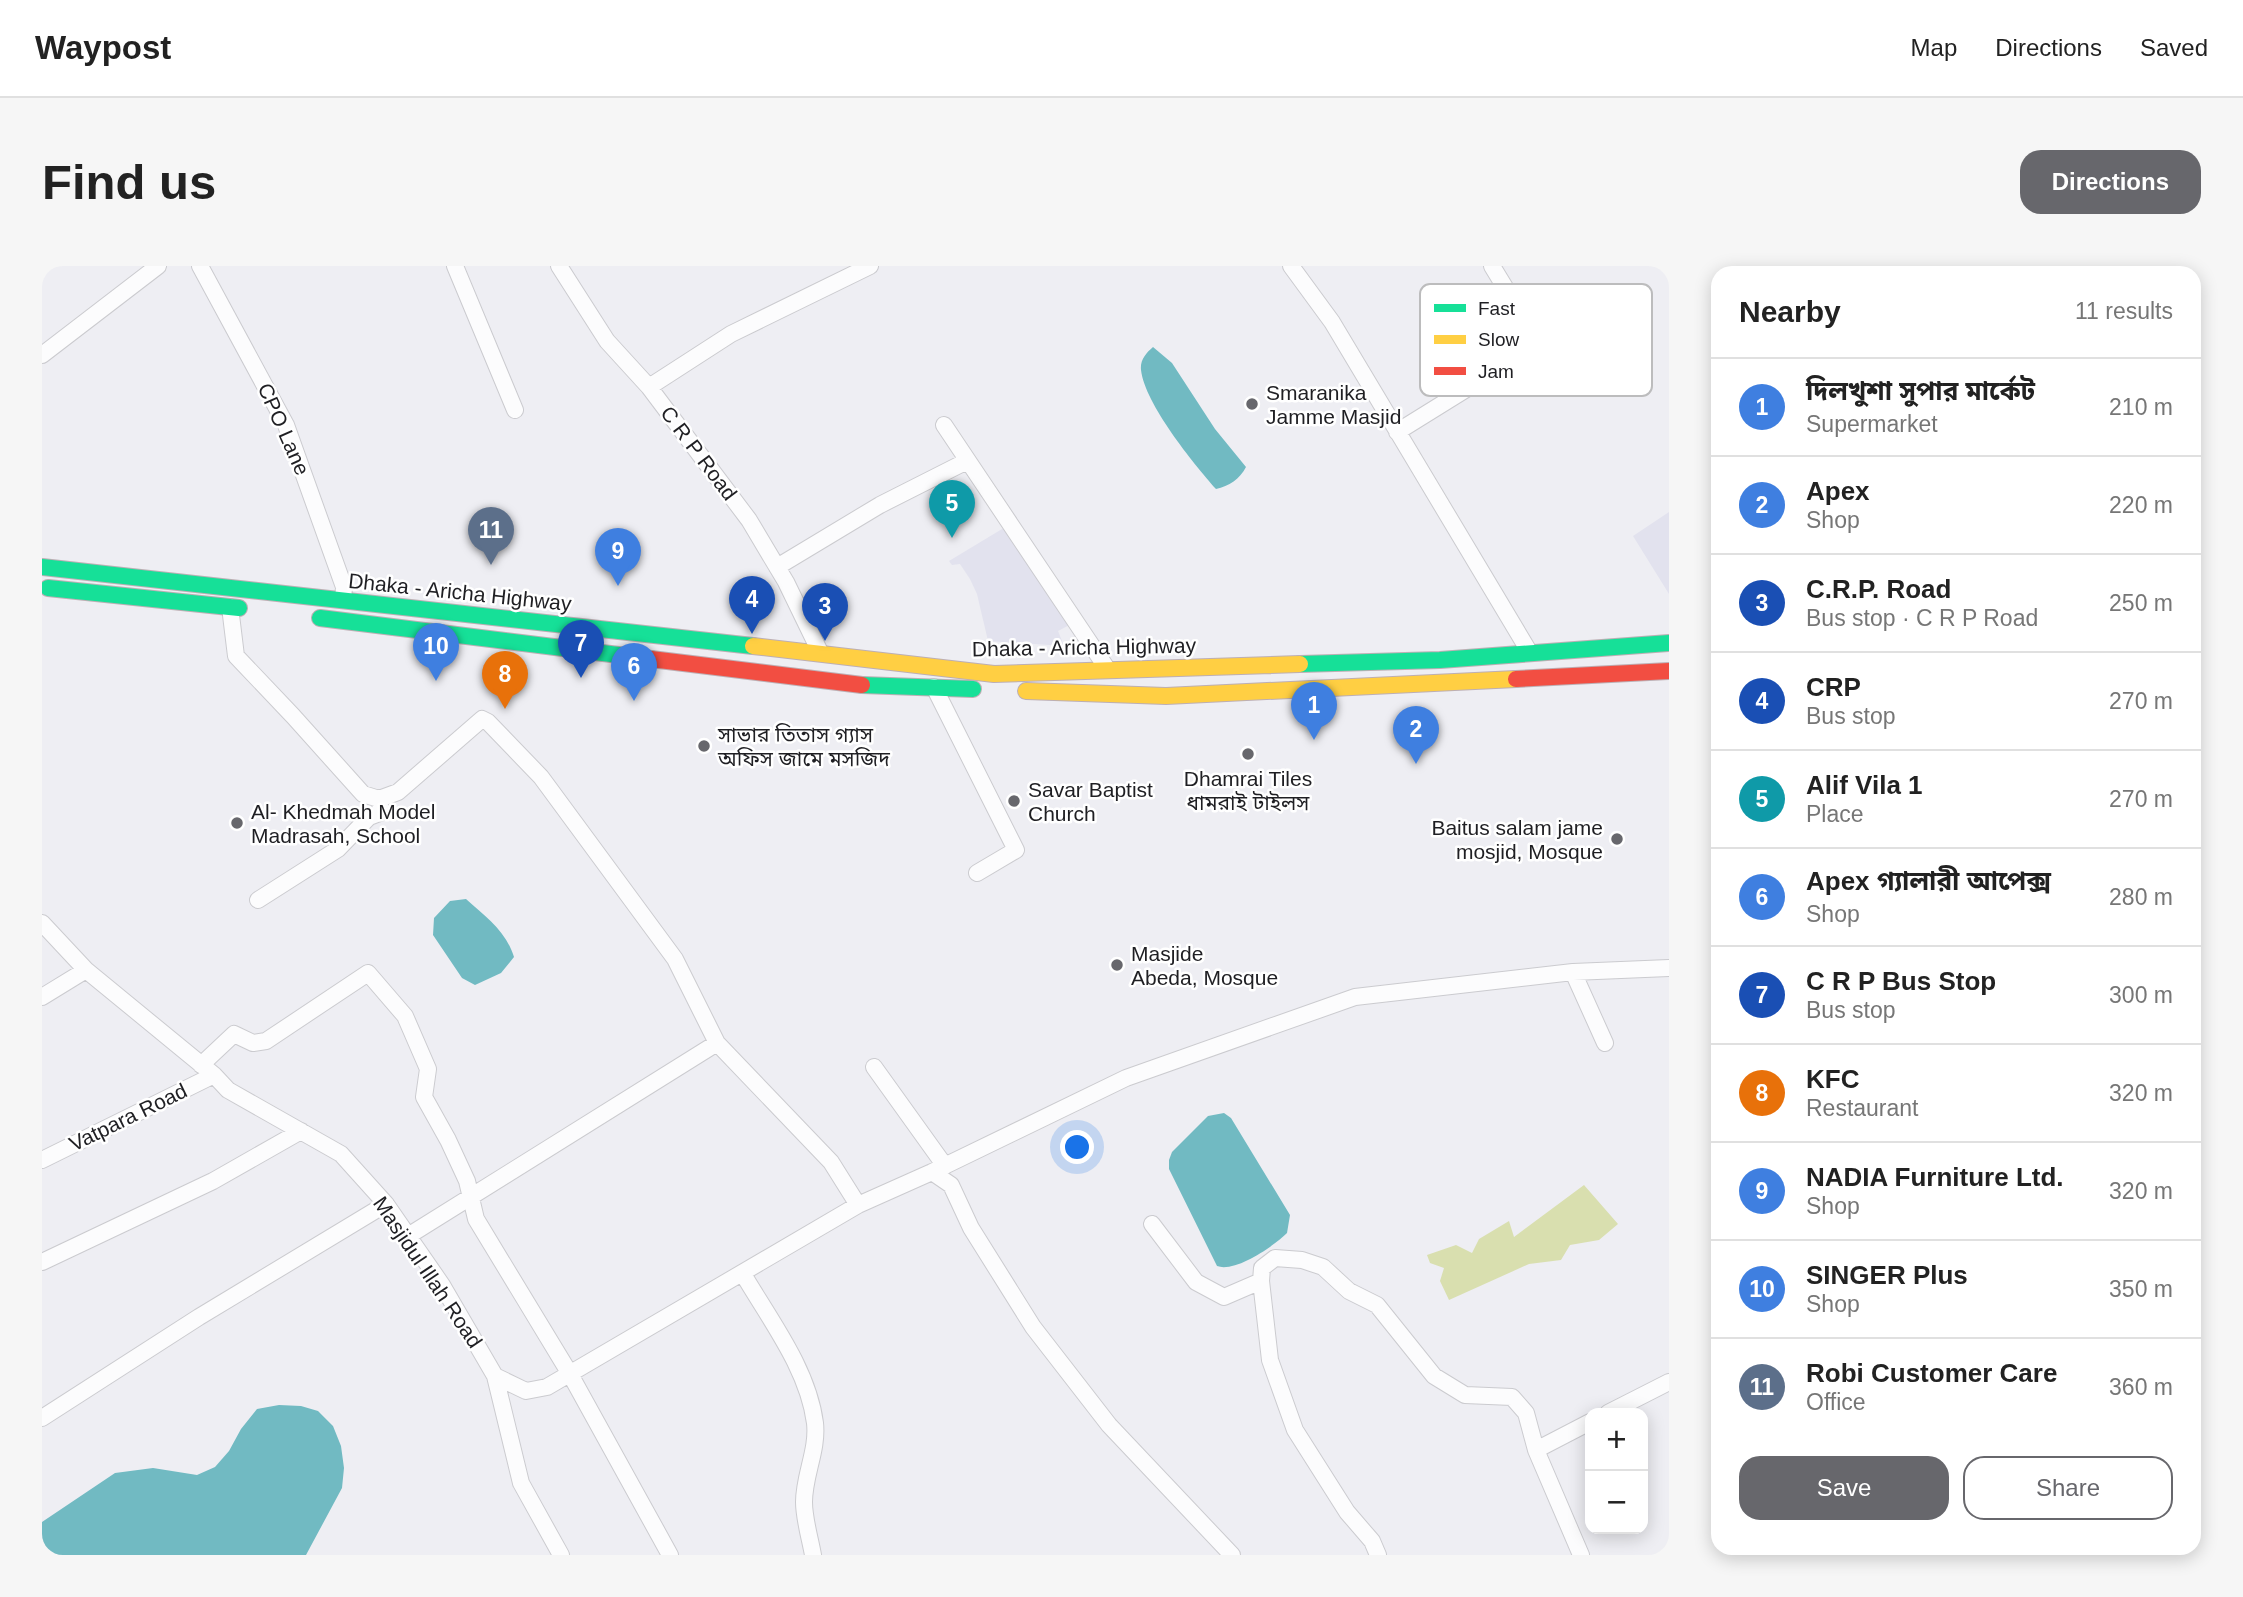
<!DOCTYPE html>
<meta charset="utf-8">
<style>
body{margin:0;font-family:Helvetica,"Noto Sans Bengali",sans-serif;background:#f6f6f6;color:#222}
.controls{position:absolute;right:21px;bottom:21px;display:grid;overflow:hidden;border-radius:14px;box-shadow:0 4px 18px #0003}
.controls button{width:63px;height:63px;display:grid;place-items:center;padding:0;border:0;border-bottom:2px solid #e0e0e0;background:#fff;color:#222;font:35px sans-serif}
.you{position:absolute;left:1036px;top:882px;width:24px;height:24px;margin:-18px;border:5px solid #fff;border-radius:50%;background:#1a73e8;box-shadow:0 0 0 10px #1a73e833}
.badge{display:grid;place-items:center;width:46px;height:46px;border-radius:50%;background:#67676c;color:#fff;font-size:23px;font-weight:700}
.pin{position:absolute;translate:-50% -58px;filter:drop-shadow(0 2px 4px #0008)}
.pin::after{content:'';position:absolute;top:37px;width:24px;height:21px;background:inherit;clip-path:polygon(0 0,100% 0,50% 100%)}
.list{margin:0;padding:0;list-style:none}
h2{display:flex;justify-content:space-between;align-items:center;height:91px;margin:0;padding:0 28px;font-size:30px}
h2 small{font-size:23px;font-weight:400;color:#767676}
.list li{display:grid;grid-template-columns:46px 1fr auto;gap:21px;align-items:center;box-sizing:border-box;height:98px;padding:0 28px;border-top:2px solid #e0e0e0}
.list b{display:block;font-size:26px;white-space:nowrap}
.list p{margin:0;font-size:23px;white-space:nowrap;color:#767676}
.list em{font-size:23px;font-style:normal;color:#767676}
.actions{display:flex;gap:14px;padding:21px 28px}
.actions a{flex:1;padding:16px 0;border:2px solid #67676c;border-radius:21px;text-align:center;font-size:24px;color:#67676c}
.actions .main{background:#67676c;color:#fff}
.map{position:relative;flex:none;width:1627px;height:1289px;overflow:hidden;border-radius:21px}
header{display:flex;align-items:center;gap:42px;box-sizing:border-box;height:98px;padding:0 35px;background:#fff;border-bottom:2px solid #e0e0e0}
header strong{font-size:33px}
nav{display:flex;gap:38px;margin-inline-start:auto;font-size:24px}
.intro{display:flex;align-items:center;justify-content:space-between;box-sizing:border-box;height:168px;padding:0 42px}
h1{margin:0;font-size:49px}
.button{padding:18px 32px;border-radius:21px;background:#67676c;color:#fff;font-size:24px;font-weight:700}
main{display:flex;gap:42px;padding:0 42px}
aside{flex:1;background:#fff;border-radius:21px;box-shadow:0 4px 18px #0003}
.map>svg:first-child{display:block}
</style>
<header>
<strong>Waypost</strong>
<nav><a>Map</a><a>Directions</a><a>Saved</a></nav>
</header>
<div class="intro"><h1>Find us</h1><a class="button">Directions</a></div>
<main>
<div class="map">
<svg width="1627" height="1289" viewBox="0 0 1627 1289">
<rect width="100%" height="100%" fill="#eeeef3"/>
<!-- built -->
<path fill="#e2e2ee" d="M 1627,246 L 1627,328 L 1591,270 Z
M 965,260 L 1031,357 L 1016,365 L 1022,380 L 946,375 L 935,328 L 928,313 L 918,298 L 910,299 L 907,295 Z"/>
<!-- green -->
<path fill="#d9dfaf" d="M 1542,919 L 1576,958 L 1557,974 L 1528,979 L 1519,994 L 1487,998 L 1407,1034 L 1398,1015 L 1402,1002 L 1388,997 L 1385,989 L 1414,979 L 1430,987 L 1437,973 L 1467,955 L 1472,971 Z"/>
<!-- water -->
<path fill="#71bac2" d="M 1111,81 L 1130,97 L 1173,163 L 1204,201 C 1198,213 1187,220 1174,223 C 1151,197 1103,138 1099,104 C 1098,94 1104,87 1111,81 Z
M 424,633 C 444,651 464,665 472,691 L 459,707 L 433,719 L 420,712 L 391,669 L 392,652 L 408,635 Z
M 1182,847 L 1189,852 L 1248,949 L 1245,967 C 1232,980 1193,1007 1175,1000 L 1127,903 L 1127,894 L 1130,886 L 1166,850 Z
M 237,1139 L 259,1140 L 276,1145 L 291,1160 L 299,1180 L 302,1202 L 300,1222 L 264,1289 L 0,1289 L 0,1256 L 73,1207 L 111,1202 L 155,1209 L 173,1201 L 187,1185 L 199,1163 L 215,1143 Z"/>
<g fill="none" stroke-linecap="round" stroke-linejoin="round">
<defs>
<path id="street" d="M 158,0 L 244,159 L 302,321 L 301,334
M 413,0 L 473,144
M 517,0 L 565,75 L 607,121 L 707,254 L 744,316 L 778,386
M 1249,0 L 1290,56 L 1488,387
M 0,89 L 116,0
M 607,121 L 689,68 L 828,0
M 902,159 L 1066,404
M 1355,166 L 1442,112 L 1465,91 L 1489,75 L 1467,28 L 1450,0
M 735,301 L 838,239 L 925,195
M 188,341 L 194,390 L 251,450 L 321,528 L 337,533 L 356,526 L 440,453 L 446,456 L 499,511 L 633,693 L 675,777 L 789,896 L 816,939 L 890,906 L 909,919 L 929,962 L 991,1061 L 1067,1159 L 1190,1289
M 892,421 L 974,584 L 935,607
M 216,634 L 296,583 L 327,551 L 340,546 L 337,533
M 0,657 L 44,704 L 172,809 L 186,824 L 299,888 L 344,938 L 400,1019 L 453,1110 L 479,1217 L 519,1289
M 1531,706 L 1563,777
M 0,731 L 44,704
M 159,799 L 192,768 L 211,777 L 224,775 L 326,707 L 363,750 L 386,803 L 382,831 L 406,874 L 425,915 L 434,953 L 528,1108 L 628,1289
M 832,801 L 903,900
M 0,894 L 172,809
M 890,906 L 1084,812 L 1313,731 L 1531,706 L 1627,702
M 1110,958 L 1154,1016 L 1182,1031 L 1219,1015
M 366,970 L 675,777
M 0,996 L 171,915 L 259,865
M 701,1008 C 728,1054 766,1103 773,1157 C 776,1184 762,1209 762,1236 C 762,1253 768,1272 771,1289
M 453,1110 L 484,1125 L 505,1121 L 816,939
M 1566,1147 L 1627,1116
M 0,1152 L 157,1051 L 344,938
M 1494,1184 L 1548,1156
M 1336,1289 L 1330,1275 L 1305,1246 L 1253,1164 L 1228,1094 L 1219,1015 L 1220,1002 L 1233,992 L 1260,994 L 1281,1001 L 1307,1025 L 1335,1039 L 1392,1110 L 1423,1129 L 1470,1131 L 1484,1147 L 1494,1184 L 1539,1289"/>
<path id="fast" d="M 0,301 L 711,380
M 6,322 L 197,342
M 278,352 L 609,393
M 1258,398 L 1398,394 L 1627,377
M 820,419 L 931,423"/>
<path id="slow" d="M 711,380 L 952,408 L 1258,398
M 984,425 L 1124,430 L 1474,413"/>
<path id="jam" d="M 609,393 L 820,419
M 1474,413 L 1627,405"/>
</defs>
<!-- street casing -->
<use href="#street" stroke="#cbcbcf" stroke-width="18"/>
<!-- fast casing -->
<use href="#fast" stroke="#bdafb4" stroke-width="18"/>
<!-- slow casing -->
<use href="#slow" stroke="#bdafb4" stroke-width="18"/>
<!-- jam casing -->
<use href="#jam" stroke="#bdafb4" stroke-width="18"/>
<!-- street -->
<use href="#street" stroke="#fcfcfd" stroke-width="16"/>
<!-- fast -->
<use href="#fast" stroke="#16e098" stroke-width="16"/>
<!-- slow -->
<use href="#slow" stroke="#ffcf43" stroke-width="16"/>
<!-- jam -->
<use href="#jam" stroke="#f24e42" stroke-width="16"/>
</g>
<!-- markers -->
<g fill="#67676c" stroke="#fff" stroke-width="2.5">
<circle cx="1210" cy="138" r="7"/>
<circle cx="662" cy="480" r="7"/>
<circle cx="1206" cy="488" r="7"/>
<circle cx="972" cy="535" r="7"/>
<circle cx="195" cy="557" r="7"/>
<circle cx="1575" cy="573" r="7"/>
<circle cx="1075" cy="699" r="7"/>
</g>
<g text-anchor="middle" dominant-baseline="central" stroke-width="5" stroke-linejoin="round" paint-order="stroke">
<!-- poi labels -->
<g font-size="21" fill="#1f1f23" stroke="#fff" text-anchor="start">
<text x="1224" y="126">Smaranika<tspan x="1224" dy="24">Jamme Masjid</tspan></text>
<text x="676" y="468">সাভার তিতাস গ্যাস<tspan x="676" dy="24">অফিস জামে মসজিদ</tspan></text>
<text x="1206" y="512" text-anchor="middle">Dhamrai Tiles<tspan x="1206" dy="24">ধামরাই টাইলস</tspan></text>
<text x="986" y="523">Savar Baptist<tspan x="986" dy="24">Church</tspan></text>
<text x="209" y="545">Al- Khedmah Model<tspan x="209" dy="24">Madrasah, School</tspan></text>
<text x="1561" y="561" text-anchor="end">Baitus salam jame<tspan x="1561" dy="24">mosjid, Mosque</tspan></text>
<text x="1089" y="687">Masjide<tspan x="1089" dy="24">Abeda, Mosque</tspan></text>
</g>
<!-- street labels -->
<g font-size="21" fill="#1f1f23" stroke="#fff">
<text transform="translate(242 163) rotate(66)">CPO Lane</text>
<text transform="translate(657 187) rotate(53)">C R P Road</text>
<text transform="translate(418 326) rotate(6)">Dhaka - Aricha Highway</text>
<text transform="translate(1042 381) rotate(-1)">Dhaka - Aricha Highway</text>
<text transform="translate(86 851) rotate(-26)">Vatpara Road</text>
<text transform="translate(386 1006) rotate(56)">Masjidul Illah Road</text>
</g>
</g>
<!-- legend -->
<rect x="1378" y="18" width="232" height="112" rx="10" fill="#fff" stroke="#bcbcbd" stroke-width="2"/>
<rect x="1392" y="38" width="32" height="8" fill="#16e098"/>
<rect x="1392" y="69" width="32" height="9" fill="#ffcf43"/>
<rect x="1392" y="101" width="32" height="8" fill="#f24e42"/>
<g font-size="19" fill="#1f1f23">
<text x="1436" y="49">Fast</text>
<text x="1436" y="80">Slow</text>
<text x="1436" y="112">Jam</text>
</g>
</svg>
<div class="controls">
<button>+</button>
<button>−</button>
</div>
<div class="you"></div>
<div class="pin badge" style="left:1272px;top:474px;background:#3f7fe0">1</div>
<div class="pin badge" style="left:1374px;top:498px;background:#3f7fe0">2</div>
<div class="pin badge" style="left:783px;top:375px;background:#1a4fb4">3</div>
<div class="pin badge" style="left:710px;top:368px;background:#1a4fb4">4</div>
<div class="pin badge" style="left:910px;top:272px;background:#0f9aa8">5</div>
<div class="pin badge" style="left:592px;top:435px;background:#3f7fe0">6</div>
<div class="pin badge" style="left:539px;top:412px;background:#1a4fb4">7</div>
<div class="pin badge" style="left:463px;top:443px;background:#e8710a">8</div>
<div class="pin badge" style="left:576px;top:320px;background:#3f7fe0">9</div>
<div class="pin badge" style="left:394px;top:415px;background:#3f7fe0">10</div>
<div class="pin badge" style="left:449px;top:299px;background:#5c6f8a">11</div>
</div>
<aside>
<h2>Nearby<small>11 results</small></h2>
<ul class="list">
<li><span class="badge" style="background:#3f7fe0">1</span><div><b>দিলখুশা সুপার মার্কেট</b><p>Supermarket</p></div><em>210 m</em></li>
<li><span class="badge" style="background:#3f7fe0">2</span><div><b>Apex</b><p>Shop</p></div><em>220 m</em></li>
<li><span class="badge" style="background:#1a4fb4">3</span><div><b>C.R.P. Road</b><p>Bus stop · C R P Road</p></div><em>250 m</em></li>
<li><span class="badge" style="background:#1a4fb4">4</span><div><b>CRP</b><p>Bus stop</p></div><em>270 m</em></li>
<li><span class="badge" style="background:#0f9aa8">5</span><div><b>Alif Vila 1</b><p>Place</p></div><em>270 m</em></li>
<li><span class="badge" style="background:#3f7fe0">6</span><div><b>Apex গ্যালারী আপেক্স</b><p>Shop</p></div><em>280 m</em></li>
<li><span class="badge" style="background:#1a4fb4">7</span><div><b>C R P Bus Stop</b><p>Bus stop</p></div><em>300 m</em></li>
<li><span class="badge" style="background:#e8710a">8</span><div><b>KFC</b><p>Restaurant</p></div><em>320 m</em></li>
<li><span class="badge" style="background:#3f7fe0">9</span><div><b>NADIA Furniture Ltd.</b><p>Shop</p></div><em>320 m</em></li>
<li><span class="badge" style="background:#3f7fe0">10</span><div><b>SINGER Plus</b><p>Shop</p></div><em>350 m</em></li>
<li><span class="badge" style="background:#5c6f8a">11</span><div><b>Robi Customer Care</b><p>Office</p></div><em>360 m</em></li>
</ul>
<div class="actions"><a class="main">Save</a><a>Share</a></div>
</aside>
</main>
